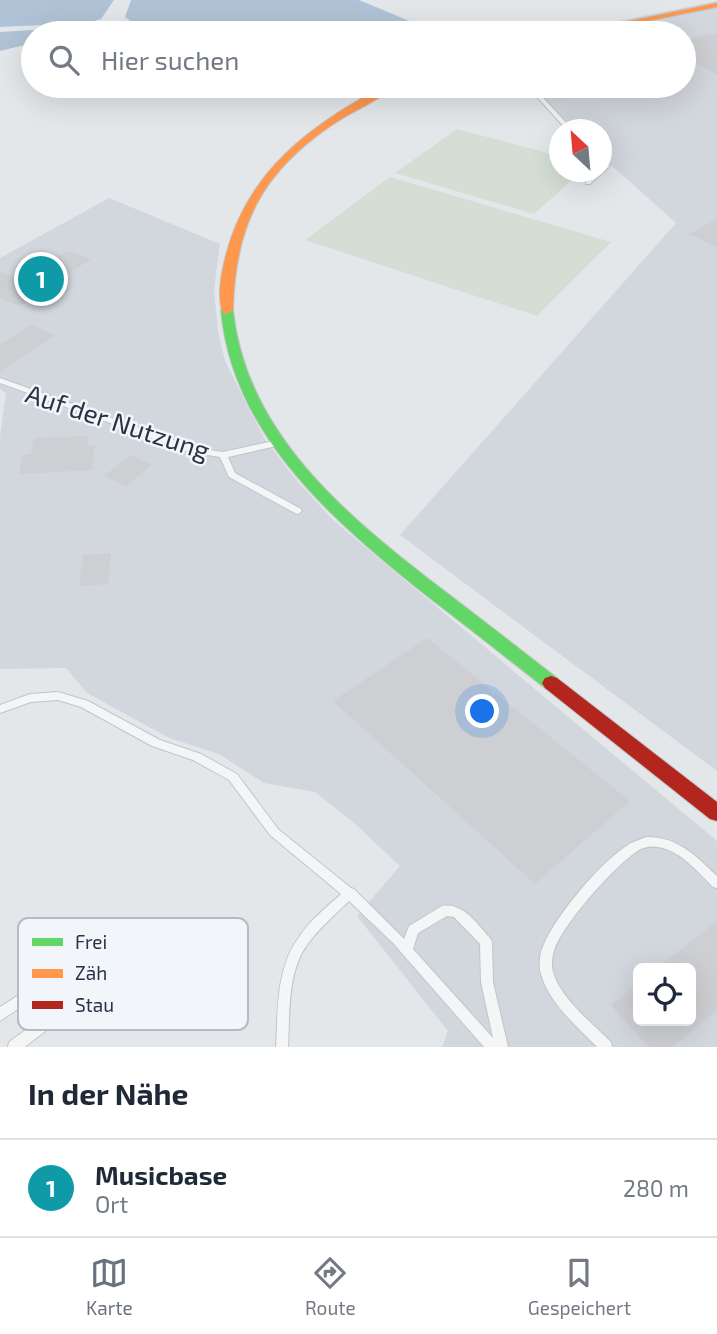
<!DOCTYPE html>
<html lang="de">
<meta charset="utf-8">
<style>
body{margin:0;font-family:"Exo 2",sans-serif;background:#f6f6f7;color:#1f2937}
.controls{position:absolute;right:21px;bottom:21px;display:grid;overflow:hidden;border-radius:10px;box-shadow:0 7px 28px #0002}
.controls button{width:63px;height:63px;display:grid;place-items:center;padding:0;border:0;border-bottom:2px solid #e0e1e3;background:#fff;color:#1f2937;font:35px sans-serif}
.compass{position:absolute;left:549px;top:119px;width:63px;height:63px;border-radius:50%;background:#fff;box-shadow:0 7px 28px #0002;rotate:334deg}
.you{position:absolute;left:483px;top:712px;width:24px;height:24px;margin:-18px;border:5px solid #fff;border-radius:50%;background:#1a73e8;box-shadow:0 0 0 10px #1a73e833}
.badge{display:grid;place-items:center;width:46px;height:46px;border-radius:50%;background:#6a727f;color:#fff;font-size:23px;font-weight:700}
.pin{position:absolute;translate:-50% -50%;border:4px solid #fff;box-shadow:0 2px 7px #0006}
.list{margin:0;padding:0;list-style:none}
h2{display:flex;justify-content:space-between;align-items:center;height:91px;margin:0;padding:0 28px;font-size:30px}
h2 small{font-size:23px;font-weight:400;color:#747a83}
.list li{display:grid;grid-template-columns:46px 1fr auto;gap:21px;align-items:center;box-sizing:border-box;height:98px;padding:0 28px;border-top:2px solid #e0e1e3}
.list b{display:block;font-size:26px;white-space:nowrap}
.list p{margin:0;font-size:23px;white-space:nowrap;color:#747a83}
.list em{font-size:23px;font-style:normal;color:#747a83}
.icon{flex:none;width:38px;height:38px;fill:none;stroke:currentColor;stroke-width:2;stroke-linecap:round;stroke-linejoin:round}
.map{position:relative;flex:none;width:717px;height:1047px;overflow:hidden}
.search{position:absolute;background:#fff;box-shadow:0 7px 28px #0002;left:21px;right:21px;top:21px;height:77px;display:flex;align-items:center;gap:18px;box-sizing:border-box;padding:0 24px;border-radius:38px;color:#747a83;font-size:26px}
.sheet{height:189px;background:#fff}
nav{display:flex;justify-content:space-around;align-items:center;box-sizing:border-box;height:98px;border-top:2px solid #e0e1e3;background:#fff;font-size:19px;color:#747a83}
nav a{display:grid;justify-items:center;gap:4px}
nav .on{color:#6a727f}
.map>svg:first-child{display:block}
</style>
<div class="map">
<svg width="717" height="1047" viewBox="0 0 717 1047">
<rect width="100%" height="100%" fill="#e4e7ea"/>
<!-- built -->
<path fill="#d2d6dd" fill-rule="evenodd" d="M 717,1 L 717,771 L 400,535 L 676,223 L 602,157 L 602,130 L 571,129 L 534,86 L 684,86 L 684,33 L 560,33 Z
M 109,198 L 220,244 L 214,290 L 218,332 L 225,361 L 264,438 L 297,481 L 334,521 L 717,841 L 717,1047 L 442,1047 L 448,1031 L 357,916 L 400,866 L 353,822 L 315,792 L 264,783 L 219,754 L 169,738 L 87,693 L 66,668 L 0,669 L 0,437 L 6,393 L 0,389 L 0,258 ZM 638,968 L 691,968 L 691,1021 L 638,1021 Z"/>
<!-- green -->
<path fill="#d4ded5" d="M 457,129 L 559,156 L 560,172 L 581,172 L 534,214 L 395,173 Z
M 390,177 L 611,242 L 537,316 L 305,240 Z"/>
<!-- water -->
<path fill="#b0c3d6" d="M 0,0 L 114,0 L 101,19 L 87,23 L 0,27 Z
M 131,0 L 359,0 L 438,33 L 169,33 L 140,28 L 125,17 Z
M 49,29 L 60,33 L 33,33 L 33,43 L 0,51 L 0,32 Z"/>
<!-- building -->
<path fill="#cdcfd2" d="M 717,33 L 717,75 L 684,56 L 684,40 Z
M 717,219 L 717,247 L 689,234 Z
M 68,251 L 91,259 L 19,306 L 0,298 L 0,272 L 20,280 Z
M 31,325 L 56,335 L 0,371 L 0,344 Z
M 88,436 L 87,445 L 95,445 L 92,470 L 19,474 L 23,455 L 31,454 L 34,438 Z
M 130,455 L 152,465 L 126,486 L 104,476 Z
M 111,553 L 108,584 L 79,586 L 83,555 Z
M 427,638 L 630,801 L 535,884 L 333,701 Z
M 717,921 L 717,1010 L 673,1047 L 649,1047 L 611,1005 L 638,983 L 638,1021 L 691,1021 L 691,968 L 657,968 Z"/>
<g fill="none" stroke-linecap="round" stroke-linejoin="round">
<defs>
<path id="lane" d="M 527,86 L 532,86 L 573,130 L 567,130 Z
M 602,159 L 610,166 L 590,184 L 586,184 L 586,182 L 598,172 L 602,172 L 602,168 L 604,166 L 602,164 Z
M 0,378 L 195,448 L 223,452 L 278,440 L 281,441 L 282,443 L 281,445 L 228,457 L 235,473 L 301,509 L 302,511 L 298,514 L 295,513 L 229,477 L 220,457 L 190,452 L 0,383 Z
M 58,692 L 88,701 L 160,740 L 201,754 L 237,774 L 278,829 L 351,888 L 354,889 L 404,939 L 409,926 L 442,906 C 463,902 477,924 490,938 L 492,942 L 493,982 L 508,1047 L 484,1047 L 393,943 L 349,901 C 335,915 319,928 307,945 C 287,973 290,1014 288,1047 L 276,1047 C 278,1010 276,968 299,937 C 310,920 326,908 341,894 L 270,835 L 229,780 L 193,760 L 152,746 L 81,707 L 58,700 L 31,702 L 0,713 L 0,705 L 30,694 ZM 447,916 L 454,917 L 480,944 L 481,982 L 493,1038 L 413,949 L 418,933 Z
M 646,837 C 677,836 696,856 717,876 L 717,888 L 713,887 C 698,872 679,849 657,847 C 651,846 646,847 641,849 C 618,861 561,926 554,951 C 552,957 551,965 553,972 C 560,998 593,1024 611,1042 L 612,1047 L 597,1047 C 576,1025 547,1002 540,970 C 539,962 540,952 544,944 C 557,914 603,859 631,843 C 636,841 641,839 646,837 Z
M 46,990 L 50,992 L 56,1007 L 48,1029 L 25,1047 L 8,1047 L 9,1042 L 38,1021 L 44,1007 L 42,1002 L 27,1003 L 0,1021 L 0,1007 L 25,991 Z"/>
<path id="fast" d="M 227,306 L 233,310 C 246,434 347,516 439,587 C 479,617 518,648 557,678 L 560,683 L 557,688 L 551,690 L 545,688 C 507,658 469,628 431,599 C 338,525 232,437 221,310 Z"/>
<path id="slow" d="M 717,3 L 717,7 L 588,33 L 572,33 Z
M 384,86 L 396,86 C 378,101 352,111 332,125 C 261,173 235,226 233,310 L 227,314 L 223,313 C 217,298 221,274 225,259 C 246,172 309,126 384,86 Z"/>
<path id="jam" d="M 551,676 L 557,678 L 717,802 L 717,821 L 710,819 L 545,688 L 542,683 L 545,678 Z"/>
</defs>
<!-- lane casing -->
<use href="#lane" stroke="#c2c5c8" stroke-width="2"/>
<!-- fast casing -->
<use href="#fast" stroke="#c2c5c8" stroke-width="2"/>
<!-- slow casing -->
<use href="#slow" stroke="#c2c5c8" stroke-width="2"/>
<!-- jam casing -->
<use href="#jam" stroke="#c2c5c8" stroke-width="2"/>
<!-- lane -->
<use href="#lane" fill="#f3f5f6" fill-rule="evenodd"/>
<!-- fast -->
<use href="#fast" fill="#63d668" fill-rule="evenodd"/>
<!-- slow -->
<use href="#slow" fill="#ff974d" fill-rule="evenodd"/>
<!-- jam -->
<use href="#jam" fill="#b3261e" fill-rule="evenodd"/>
</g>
<g text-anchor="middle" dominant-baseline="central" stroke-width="5" stroke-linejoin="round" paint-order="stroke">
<!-- street labels -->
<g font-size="26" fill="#283345" stroke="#f2f5f9">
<text transform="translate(118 421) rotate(18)">Auf der Nutzung</text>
</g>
</g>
<!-- legend -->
<rect x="18" y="918" width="230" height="112" rx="10" fill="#f2f5f9" stroke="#b5bbc3" stroke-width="2"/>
<rect x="32" y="938" width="31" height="8" fill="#63d668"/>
<rect x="32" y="969" width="31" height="9" fill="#ff974d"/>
<rect x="32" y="1001" width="31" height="8" fill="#b3261e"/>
<g font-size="19" fill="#283345">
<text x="75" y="949">Frei</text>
<text x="75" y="980">Zäh</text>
<text x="75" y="1012">Stau</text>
</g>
</svg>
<div class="controls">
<button><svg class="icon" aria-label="locate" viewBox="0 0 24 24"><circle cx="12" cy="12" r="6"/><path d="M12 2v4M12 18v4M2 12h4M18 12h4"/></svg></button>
</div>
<svg class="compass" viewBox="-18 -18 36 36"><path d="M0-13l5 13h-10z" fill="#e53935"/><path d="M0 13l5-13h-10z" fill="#747a83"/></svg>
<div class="you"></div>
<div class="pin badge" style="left:41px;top:279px;background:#0f9aa8">1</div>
<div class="search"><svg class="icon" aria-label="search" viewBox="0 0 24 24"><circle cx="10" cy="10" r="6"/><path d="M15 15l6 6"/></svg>Hier suchen</div>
</div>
<section class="sheet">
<h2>In der Nähe<small></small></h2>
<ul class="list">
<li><span class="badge" style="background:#0f9aa8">1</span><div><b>Musicbase</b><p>Ort</p></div><em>280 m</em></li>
</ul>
</section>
<nav>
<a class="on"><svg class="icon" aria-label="map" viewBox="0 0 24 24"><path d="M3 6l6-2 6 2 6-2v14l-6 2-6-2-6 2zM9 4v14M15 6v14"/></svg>Karte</a>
<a><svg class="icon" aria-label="directions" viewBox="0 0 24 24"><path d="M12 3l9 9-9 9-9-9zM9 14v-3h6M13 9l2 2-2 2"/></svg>Route</a>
<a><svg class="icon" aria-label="saved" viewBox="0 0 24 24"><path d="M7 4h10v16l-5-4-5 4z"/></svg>Gespeichert</a>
</nav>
